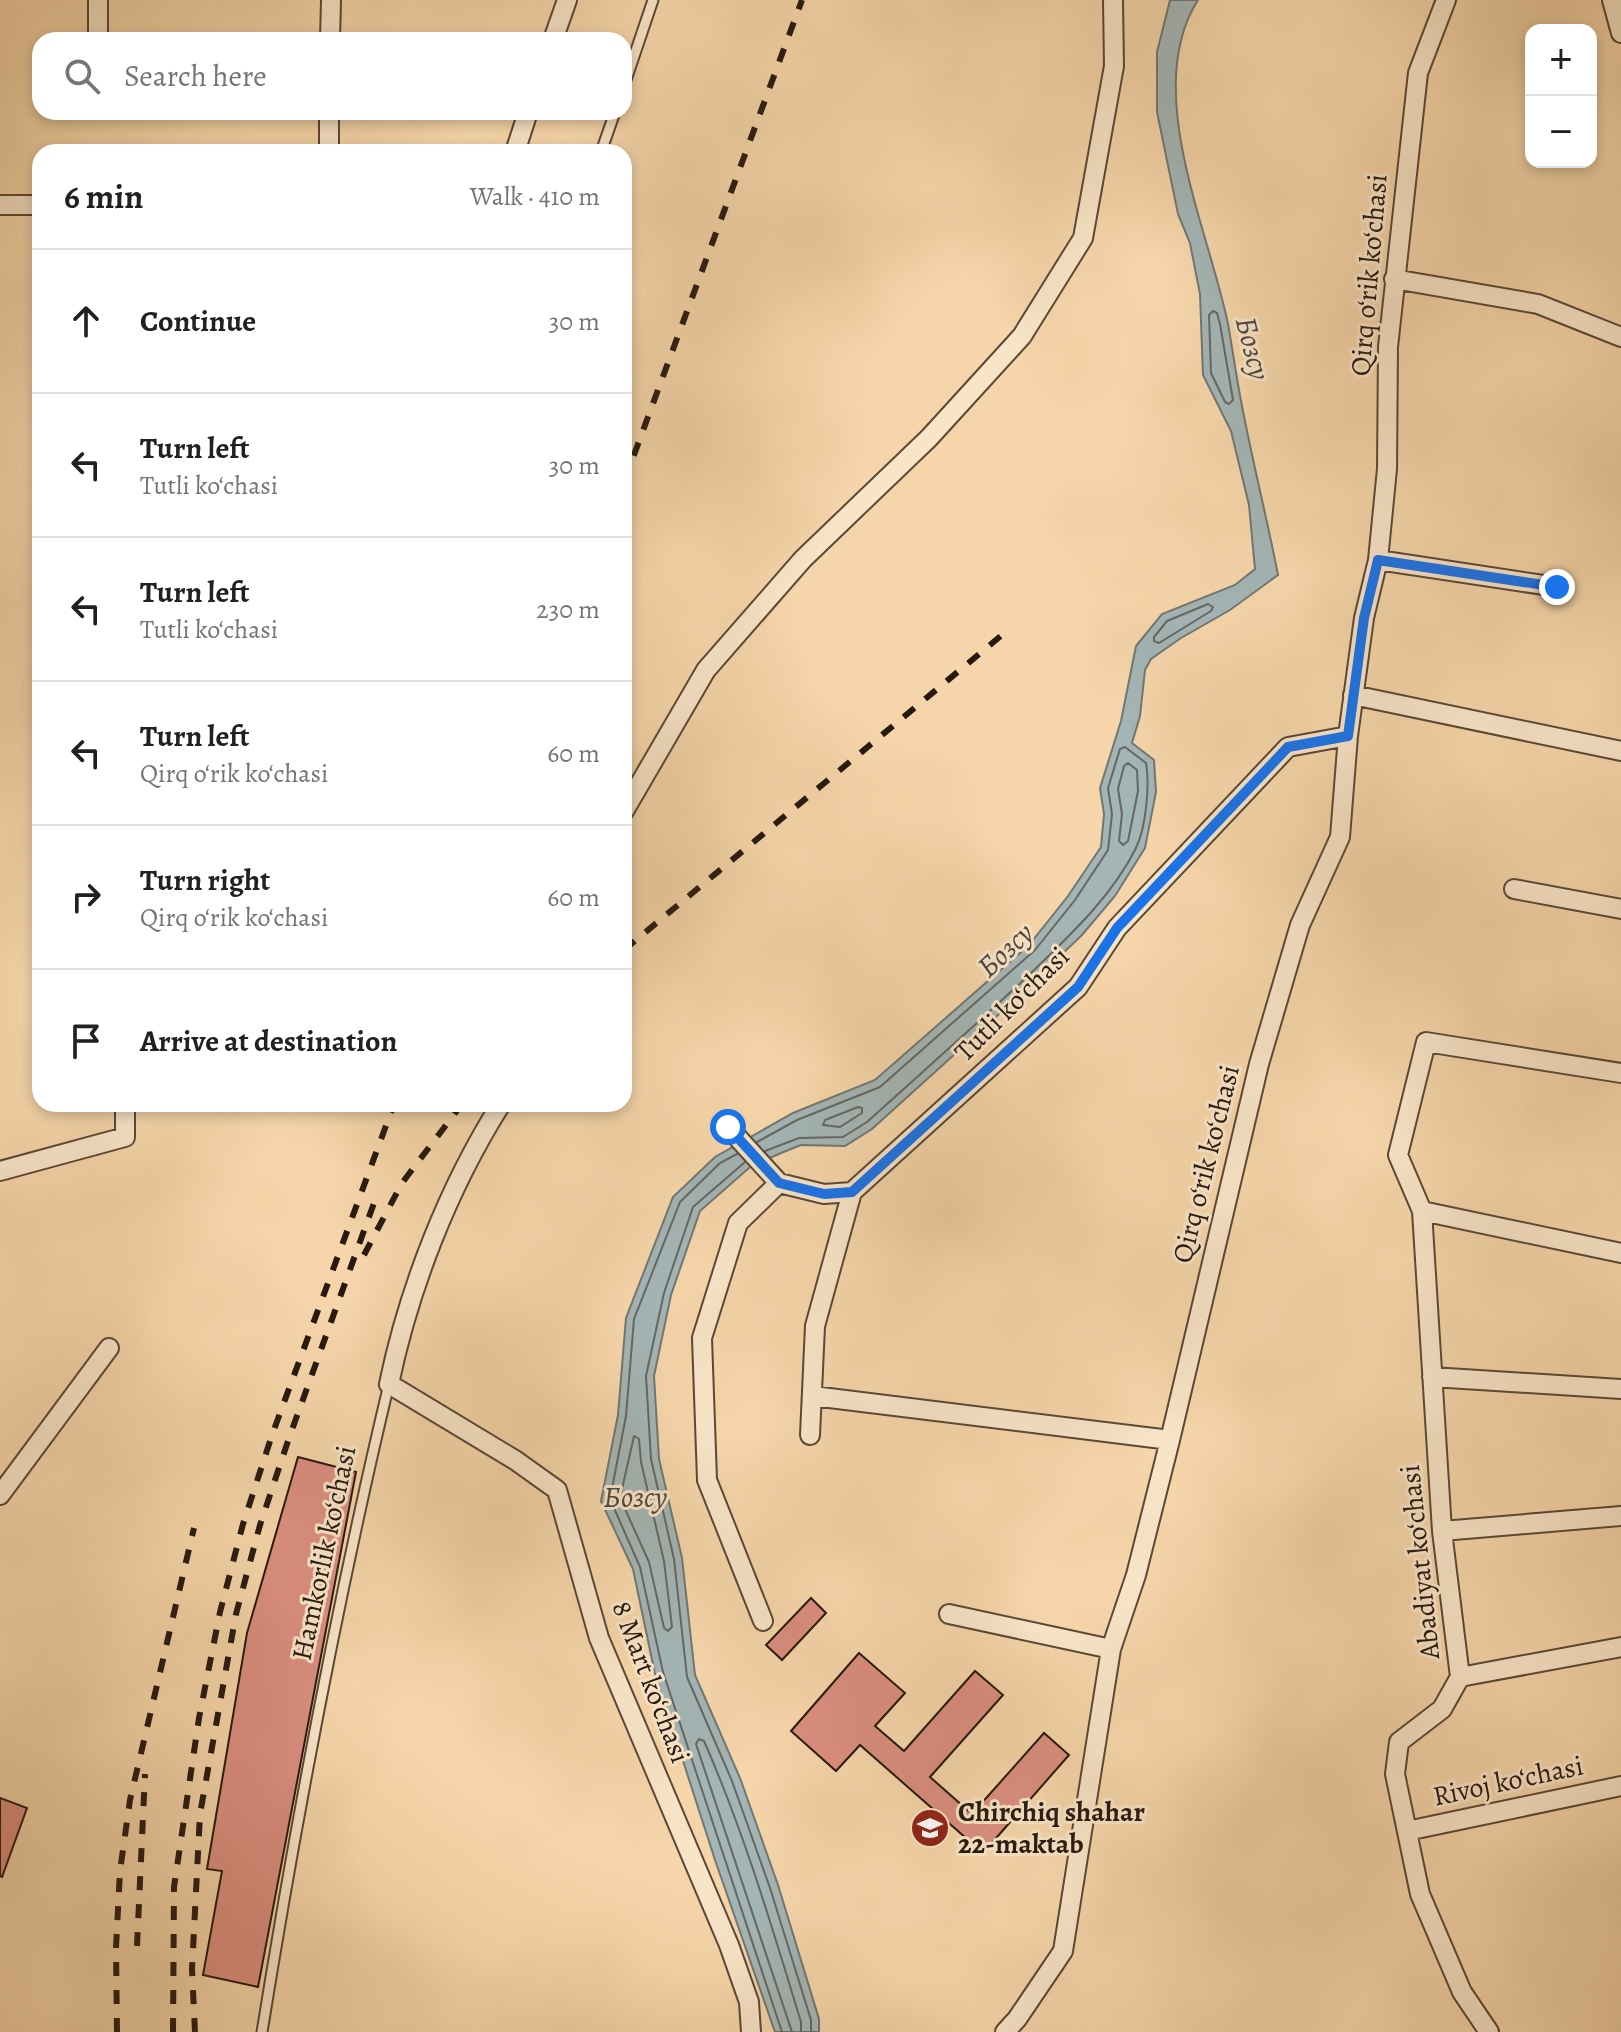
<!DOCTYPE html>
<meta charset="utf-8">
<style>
body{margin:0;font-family:Alegreya,serif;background:#f2f2f2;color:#202124}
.controls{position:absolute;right:24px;top:24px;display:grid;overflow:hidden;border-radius:16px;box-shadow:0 4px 12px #0003}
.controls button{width:72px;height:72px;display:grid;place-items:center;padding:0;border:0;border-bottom:2px solid #e0e0e0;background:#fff;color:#202124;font:40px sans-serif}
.stop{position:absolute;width:24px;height:24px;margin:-18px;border:6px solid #1a73e8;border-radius:50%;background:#fff}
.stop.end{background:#1a73e8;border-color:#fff;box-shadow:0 2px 8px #0008}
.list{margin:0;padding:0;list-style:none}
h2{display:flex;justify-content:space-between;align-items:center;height:104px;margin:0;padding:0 32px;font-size:34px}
h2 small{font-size:26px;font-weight:400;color:#757577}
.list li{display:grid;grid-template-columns:52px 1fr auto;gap:24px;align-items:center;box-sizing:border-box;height:144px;padding:0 32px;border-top:2px solid #e0e0e0}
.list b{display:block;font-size:30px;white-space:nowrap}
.list p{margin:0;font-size:26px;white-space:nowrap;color:#757577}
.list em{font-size:26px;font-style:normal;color:#757577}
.icon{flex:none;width:44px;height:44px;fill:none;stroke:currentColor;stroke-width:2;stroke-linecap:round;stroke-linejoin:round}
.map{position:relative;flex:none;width:1621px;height:2032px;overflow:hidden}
.search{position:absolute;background:#fff;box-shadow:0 4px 12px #0003;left:32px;top:32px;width:600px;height:88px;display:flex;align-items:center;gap:20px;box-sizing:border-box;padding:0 28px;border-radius:24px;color:#757577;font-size:30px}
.panel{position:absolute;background:#fff;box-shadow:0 4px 12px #0003;left:32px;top:144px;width:600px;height:968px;border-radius:24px}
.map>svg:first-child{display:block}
</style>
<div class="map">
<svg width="1621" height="2032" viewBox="0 0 1621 2032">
<rect width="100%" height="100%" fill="#f5d5a9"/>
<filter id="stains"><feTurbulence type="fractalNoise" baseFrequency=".0025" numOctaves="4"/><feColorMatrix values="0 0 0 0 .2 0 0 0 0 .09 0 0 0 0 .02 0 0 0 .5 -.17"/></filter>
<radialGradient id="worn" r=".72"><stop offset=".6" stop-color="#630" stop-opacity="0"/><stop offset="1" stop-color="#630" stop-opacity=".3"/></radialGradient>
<!-- water -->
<path fill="#a3b5b5" stroke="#717773" stroke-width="2" d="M 1170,0 L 1198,0 C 1141,89 1209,230 1228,324 C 1232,346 1235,368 1239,390 C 1250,452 1266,513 1278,575 L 1230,610 L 1181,638 L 1151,659 L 1145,670 L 1140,716 L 1132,743 L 1154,760 L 1156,792 L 1145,848 L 1115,896 L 1082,935 L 998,1015 L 872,1129 L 845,1146 L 801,1145 L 781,1153 L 750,1167 L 700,1211 L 671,1295 L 654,1376 L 659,1459 L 682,1558 L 695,1675 L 740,1778 L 778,1885 L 819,2019 L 819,2032 L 775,2032 L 715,1860 L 655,1674 L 633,1569 L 601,1501 L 618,1415 L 626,1318 L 673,1197 L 715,1157 L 793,1113 L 875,1080 L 1029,945 L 1068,896 L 1101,847 L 1104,814 L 1100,788 L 1121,721 L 1136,646 L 1162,614 L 1235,585 L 1255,569 L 1249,505 L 1231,431 L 1203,375 L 1200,294 L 1190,243 L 1178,214 L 1157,112 L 1157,52 Z"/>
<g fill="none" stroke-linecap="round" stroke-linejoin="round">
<!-- shore -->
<path stroke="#656762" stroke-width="2" d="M 1213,311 L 1217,313 L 1220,324 L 1233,400 L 1229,404 L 1225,402 L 1211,373 L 1209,315 Z
M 1208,604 L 1213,607 L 1211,611 L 1159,643 L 1154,641 L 1154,637 L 1167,621 Z
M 1128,763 L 1137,770 L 1138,791 L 1128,841 L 1123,845 L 1119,841 L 1122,814 L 1118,789 L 1124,766 Z
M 858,1107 L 862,1108 L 862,1113 L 840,1127 L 823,1125 L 825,1120 Z
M 757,1142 L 797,1120 L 880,1087 L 1035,950 L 1075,900 L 1108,850 L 1112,814 L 1108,788 L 1120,749 L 1125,747 L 1146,763 C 1150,785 1146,827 1136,848 C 1111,898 1069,936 1030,974 C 977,1024 921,1073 867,1122 L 843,1137 L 799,1138 L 765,1151
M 737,1154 L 720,1163 L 680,1202 L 634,1319 L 626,1416 L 610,1499 L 640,1567 L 663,1672 L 782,2032
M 745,1162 L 693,1207 L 664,1293 L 646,1376 L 651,1459 L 674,1559 L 687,1677 L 732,1781 L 770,1888 L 811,2020 L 811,2032
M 634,1436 L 639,1439 L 641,1462 L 664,1561 L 672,1627 L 668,1631 L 664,1628 L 649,1562 L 620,1498 Z
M 792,2032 L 696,1744 L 699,1739 L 704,1741 C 744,1832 772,1927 801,2022 L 801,2032"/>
</g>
<!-- building -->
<path fill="#da8e7f" stroke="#27190f" stroke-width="2" d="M 298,1457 L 356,1472 L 258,1987 L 203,1975 L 222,1871 L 207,1869 L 247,1633 Z
M 811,1598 L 826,1613 L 782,1660 L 766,1645 Z
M 859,1653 L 905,1693 L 875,1726 L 904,1751 L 975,1671 L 1003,1695 L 930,1777 L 972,1814 L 1044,1733 L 1069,1755 L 983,1853 L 860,1745 L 836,1771 L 791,1731 Z
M 0,1798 L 27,1808 L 2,1877 L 0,1876 Z"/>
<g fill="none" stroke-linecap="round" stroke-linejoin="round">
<defs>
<path id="lane" d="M 624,86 L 653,0
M 601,152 L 615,112
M 262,2032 C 297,1815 338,1598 389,1384"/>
<path id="street" d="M 1612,0 L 1621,33
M 98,40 L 98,0
M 330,40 L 331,0
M 553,40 L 567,0
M 329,152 L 329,112
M 515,152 L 528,112
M 0,205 L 40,205
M 1394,279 L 1538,304 L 1621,337
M 1378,560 L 1557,587
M 1353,695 L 1621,751
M 624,811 L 706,670 L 803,559 L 929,438 L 1022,336 L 1083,238 L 1114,66 L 1113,0
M 1514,889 L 1621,909
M 501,1104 C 448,1188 409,1288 389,1384 L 515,1460 L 557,1490 L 599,1638 L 729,1945 L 749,2002 L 751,2032
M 728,1127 L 779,1183
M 0,1171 L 125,1137 L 125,1104
M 1422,1211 L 1621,1253
M 1432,1377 L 1621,1389
M 813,1396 L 1170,1440
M 810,1435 L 815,1326 L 852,1192
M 0,1495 L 109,1348
M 1442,1531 L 1621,1516
M 949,1614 L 1111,1649
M 763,1621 L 707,1480 L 702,1338 L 738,1223 L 779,1183 L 824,1194 L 852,1192 L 1078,987 L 1117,928 L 1288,747 L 1348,736
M 1460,1677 L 1621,1647
M 1407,1831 L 1621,1786
M 1005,2032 L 1017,2019 L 1063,1951 L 1111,1649 L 1136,1575 L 1170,1440 L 1259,1064 L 1300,925 L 1340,837 L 1348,736 L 1364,618 L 1378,560 L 1387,469 L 1388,347 L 1418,73 L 1446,0
M 1489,2032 L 1462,1992 L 1420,1894 L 1395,1774 L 1399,1742 L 1442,1709 L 1460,1677 L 1442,1531 L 1422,1211 L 1398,1155 L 1426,1042 L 1621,1073"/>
</defs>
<!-- lane casing -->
<use href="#lane" stroke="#5a4836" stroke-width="13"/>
<!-- street casing -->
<use href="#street" stroke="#5a4836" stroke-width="22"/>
<!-- lane -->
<use href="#lane" stroke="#f8e4c7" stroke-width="9"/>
<!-- street -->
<use href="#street" stroke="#f8e4c7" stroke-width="18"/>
<!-- rail -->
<path stroke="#27190f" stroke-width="6" stroke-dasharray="14 14" stroke-linecap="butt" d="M 624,482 L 802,0
M 624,950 L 1008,630
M 364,1255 L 402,1183 L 462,1104
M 137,1946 L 145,1774
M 117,2032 L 116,1948 L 120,1871 L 130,1800 L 194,1528
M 173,2032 L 174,1887 L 199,1718 L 220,1612 L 243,1524 L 272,1435 L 394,1104
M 195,2032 L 192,1969 L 200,1814 L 236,1614 L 260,1525 L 289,1438 L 378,1192"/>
</g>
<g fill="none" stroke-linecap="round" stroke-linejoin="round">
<!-- route -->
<path stroke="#1a73e8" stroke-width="10" d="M 728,1127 L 779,1183 L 824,1194 L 852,1192 L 1078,987 L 1117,928 L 1288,747 L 1348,736 L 1364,618 L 1378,560 L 1557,587"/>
</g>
<!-- icons -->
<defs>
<symbol id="school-disc" viewBox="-11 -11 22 22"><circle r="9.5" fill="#8f2418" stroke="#f8e4c7"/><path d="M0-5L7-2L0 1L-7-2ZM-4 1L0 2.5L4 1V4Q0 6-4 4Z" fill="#fff"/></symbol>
</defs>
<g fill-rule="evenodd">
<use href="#school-disc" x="908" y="1806" width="44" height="44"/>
</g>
<g text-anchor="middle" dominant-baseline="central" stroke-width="6" stroke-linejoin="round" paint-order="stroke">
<!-- street labels -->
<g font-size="28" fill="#27190f" stroke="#f8e4c7">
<text transform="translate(1369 275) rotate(-85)">Qirq o‘rik ko‘chasi</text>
<text transform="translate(1012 1004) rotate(-45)">Tutli ko‘chasi</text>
<text transform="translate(1206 1164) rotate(-76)">Qirq o‘rik ko‘chasi</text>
<text transform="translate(324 1553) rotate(-78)">Hamkorlik ko‘chasi</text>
<text transform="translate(1420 1562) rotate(-96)">Abadiyat ko‘chasi</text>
<text transform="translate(651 1682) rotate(69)">8 Mart ko‘chasi</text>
<text transform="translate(1508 1781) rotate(-12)">Rivoj ko‘chasi</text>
</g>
<!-- poi labels -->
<g font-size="28" font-weight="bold" fill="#27190f" stroke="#f8e4c7" text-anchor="start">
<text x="958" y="1812">Chirchiq shahar<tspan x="958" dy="32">22-maktab</tspan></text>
</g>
<!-- water labels -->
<g font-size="30" font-style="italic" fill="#4c4841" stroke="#f8e4c7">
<text transform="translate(1253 348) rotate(76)">Бозсу</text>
<text transform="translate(1005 950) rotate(-43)">Бозсу</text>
<text x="635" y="1497">Бозсу</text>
</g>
</g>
<rect width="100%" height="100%" filter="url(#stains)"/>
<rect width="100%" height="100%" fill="url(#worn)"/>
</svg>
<div class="controls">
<button>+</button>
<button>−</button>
</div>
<div class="stop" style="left:728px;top:1127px"></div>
<div class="stop end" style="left:1557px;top:587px"></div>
<div class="search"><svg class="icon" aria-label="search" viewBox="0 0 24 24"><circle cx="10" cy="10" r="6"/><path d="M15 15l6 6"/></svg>Search here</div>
<section class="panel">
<h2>6 min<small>Walk · 410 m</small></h2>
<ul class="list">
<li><svg class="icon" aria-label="ahead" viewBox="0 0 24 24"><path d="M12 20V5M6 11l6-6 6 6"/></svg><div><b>Continue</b></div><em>30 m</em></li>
<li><svg class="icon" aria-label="left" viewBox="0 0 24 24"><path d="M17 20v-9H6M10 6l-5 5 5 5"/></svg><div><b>Turn left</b><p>Tutli ko‘chasi</p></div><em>30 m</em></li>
<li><svg class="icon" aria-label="left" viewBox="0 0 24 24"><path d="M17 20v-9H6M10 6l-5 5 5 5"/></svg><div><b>Turn left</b><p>Tutli ko‘chasi</p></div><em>230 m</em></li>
<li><svg class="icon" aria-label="left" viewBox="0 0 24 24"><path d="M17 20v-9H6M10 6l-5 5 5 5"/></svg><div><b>Turn left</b><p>Qirq o‘rik ko‘chasi</p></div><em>60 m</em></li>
<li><svg class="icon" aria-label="right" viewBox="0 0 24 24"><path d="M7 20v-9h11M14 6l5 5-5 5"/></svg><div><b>Turn right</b><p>Qirq o‘rik ko‘chasi</p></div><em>60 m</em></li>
<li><svg class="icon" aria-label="arrive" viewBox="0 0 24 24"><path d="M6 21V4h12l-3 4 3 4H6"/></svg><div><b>Arrive at destination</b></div></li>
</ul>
</section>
</div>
